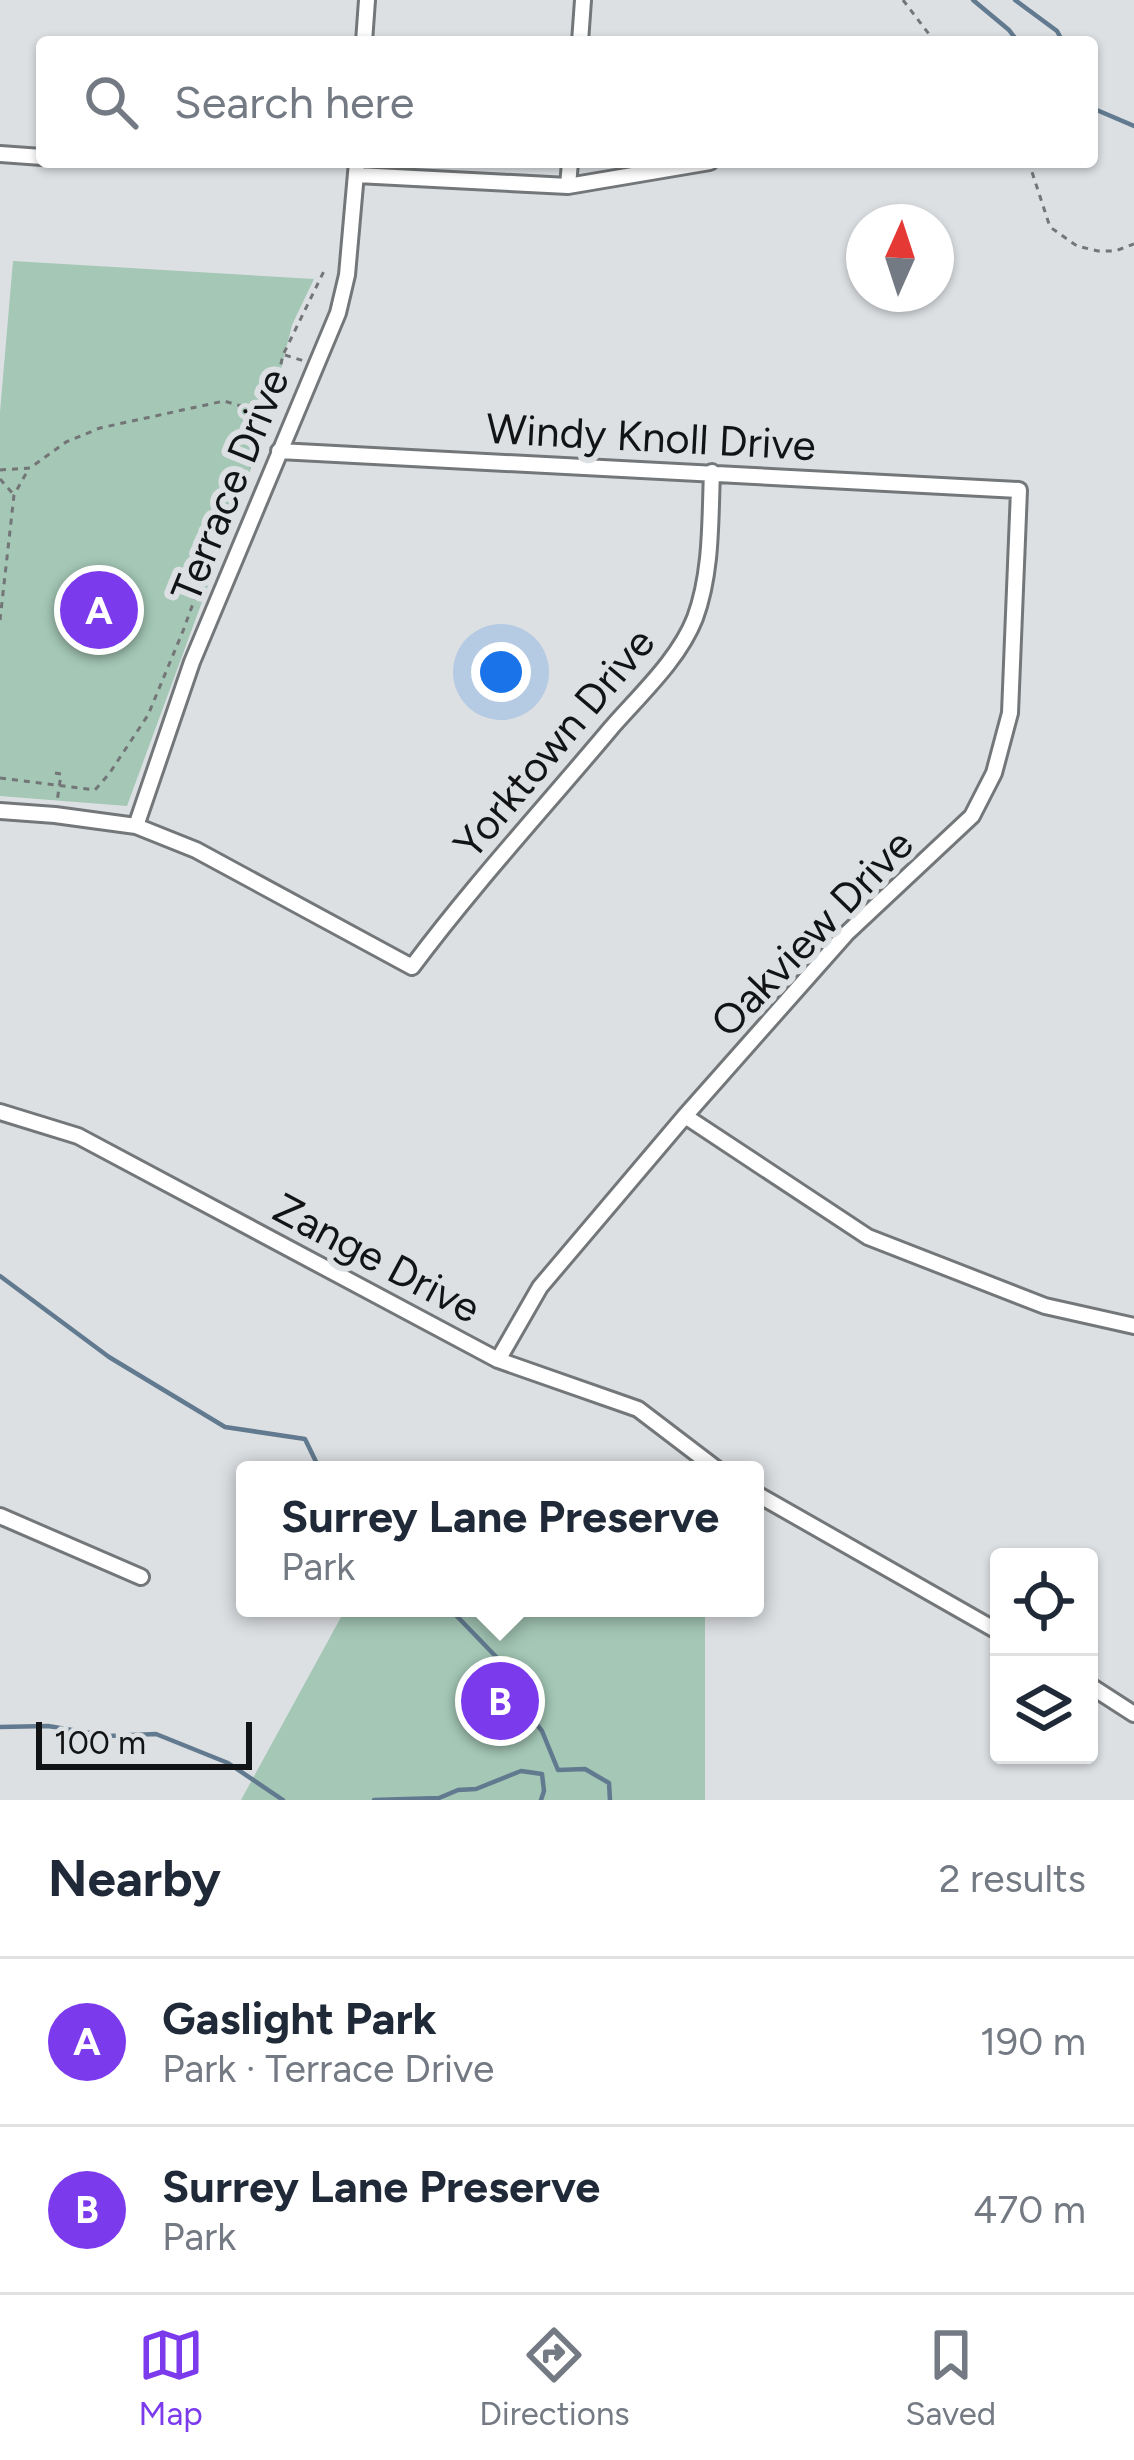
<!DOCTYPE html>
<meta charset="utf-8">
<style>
body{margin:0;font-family:Figtree,sans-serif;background:#f6f6f7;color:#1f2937}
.controls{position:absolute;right:36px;bottom:36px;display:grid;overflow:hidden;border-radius:12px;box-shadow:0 3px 9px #0004}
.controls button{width:108px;height:108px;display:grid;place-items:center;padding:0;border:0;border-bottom:3px solid #e0e1e3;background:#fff;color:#1f2937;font:60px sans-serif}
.compass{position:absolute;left:846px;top:204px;width:108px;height:108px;border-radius:50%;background:#fff;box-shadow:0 3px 9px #0004;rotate:3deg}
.scale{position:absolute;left:36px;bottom:30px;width:216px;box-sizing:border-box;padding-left:12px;border:6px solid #121314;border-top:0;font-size:33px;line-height:42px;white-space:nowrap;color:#121314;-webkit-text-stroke:9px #dde0e3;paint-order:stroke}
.you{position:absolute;left:501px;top:672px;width:42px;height:42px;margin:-30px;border:9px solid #fff;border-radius:50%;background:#1a73e8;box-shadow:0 0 0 18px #1a73e833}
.badge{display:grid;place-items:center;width:78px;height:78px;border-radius:50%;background:#7c3aed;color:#fff;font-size:39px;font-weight:700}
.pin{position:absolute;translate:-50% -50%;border:6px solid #fff;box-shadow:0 3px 12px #0006}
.popup{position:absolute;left:236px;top:1461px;width:528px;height:156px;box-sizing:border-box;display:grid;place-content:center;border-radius:12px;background:#fff;filter:drop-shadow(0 3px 9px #0005);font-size:39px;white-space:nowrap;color:#747a83}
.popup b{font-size:45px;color:#1f2937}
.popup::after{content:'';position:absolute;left:50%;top:100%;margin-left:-24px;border:24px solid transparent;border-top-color:#fff}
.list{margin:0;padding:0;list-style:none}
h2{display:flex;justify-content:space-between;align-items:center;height:156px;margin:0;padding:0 48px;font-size:51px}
h2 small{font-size:39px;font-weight:400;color:#747a83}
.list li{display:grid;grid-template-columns:78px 1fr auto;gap:36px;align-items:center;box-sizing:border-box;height:168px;padding:0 48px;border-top:3px solid #e0e1e3}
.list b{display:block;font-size:45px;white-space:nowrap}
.list p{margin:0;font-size:39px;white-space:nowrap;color:#747a83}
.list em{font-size:39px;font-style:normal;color:#747a83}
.icon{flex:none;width:66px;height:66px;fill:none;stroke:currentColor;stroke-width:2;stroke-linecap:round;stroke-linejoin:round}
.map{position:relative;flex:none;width:1134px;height:1800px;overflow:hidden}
.search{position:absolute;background:#fff;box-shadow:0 3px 9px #0004;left:36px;right:36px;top:36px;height:132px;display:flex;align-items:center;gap:30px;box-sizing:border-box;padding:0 42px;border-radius:12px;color:#747a83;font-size:45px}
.sheet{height:492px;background:#fff}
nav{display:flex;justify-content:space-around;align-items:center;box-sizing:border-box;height:168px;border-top:3px solid #e0e1e3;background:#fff;font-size:33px;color:#747a83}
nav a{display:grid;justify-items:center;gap:6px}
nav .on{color:#7c3aed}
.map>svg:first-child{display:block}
</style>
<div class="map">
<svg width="1134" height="1800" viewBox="0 0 1134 1800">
<rect width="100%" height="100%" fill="#dde0e3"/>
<!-- green -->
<path fill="#a4c7b6" d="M 13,261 L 314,279 L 292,325 L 267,425 L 127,806 L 0,796 L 0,412 Z
M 346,1608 L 705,1608 L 705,1800 L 241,1800 Z"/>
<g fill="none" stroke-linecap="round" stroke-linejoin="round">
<!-- stream -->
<path stroke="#627a8f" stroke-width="4.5" d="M 973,0 L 1009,30 L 1018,42
M 1015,0 L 1057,31 L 1063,42
M 1092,108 L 1134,126
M 0,1276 L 109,1357 L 225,1427 L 305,1439 L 320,1470
M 449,1608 L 506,1667 L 515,1697 L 542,1731 L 558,1770 L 585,1769 L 609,1783 L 610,1800
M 0,1727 L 48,1726 L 108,1736 L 156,1734 L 228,1763 L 283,1800
M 374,1800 L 439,1798 L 458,1790 L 476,1789 L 521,1771 L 542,1774 L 544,1791 L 541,1800"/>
<defs>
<path id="street" d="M 364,42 L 367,0
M 580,42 L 583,0
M 0,154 L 42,157
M 357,175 L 568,186 L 710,162
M 568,186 L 570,162
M 279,451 L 1019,490 L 1010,713 L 994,773 L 972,816 L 846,934 L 685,1116 L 540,1287 L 498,1360
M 0,811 L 55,815 L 136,826 L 196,850 L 412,967 C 474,884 545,807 612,727 C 641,694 679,659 695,618 C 712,572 710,520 712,472
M 136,826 L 192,662 L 338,313 L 347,275 L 357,162
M 0,1112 L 78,1136 L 498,1360 L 638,1409 L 718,1470
M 685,1116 L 868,1237 L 1045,1306 L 1134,1326
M 755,1493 L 999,1632
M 0,1516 L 141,1577
M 1089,1685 L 1134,1714"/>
</defs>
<!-- street casing -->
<use href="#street" stroke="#747779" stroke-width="20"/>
<!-- path -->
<path stroke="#737577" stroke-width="3" stroke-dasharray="6 6" stroke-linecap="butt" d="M 903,0 L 935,42
M 1026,162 L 1031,169 L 1050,227 L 1077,246 L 1098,251 L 1115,251 L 1134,244
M 285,355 L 304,361
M 0,470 L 30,468 L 66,442 L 100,428 L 224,401 L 255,410 L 269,405
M 0,479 L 14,495
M 0,620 L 14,495 L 28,470
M 55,773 L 61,774 L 57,802
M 0,778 L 95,790 L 109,774 L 148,715 L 183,631 L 234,491 L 251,465 L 267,425 L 283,355 L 324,271"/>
<!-- street -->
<use href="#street" stroke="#fff" stroke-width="14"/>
</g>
<g text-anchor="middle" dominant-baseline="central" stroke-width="12" stroke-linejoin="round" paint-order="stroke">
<!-- street labels -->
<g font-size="42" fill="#121314" stroke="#dde0e3">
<text transform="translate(651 437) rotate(3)">Windy Knoll Drive</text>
<text transform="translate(230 485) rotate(-68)">Terrace Drive</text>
<text transform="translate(554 743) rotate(-50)">Yorktown Drive</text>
<text transform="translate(812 933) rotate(-46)">Oakview Drive</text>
<text transform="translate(377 1258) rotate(28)">Zange Drive</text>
</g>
</g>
</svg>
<div class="controls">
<button><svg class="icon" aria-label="locate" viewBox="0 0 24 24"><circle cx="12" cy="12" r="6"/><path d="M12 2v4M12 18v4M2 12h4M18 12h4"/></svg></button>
<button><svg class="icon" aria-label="layers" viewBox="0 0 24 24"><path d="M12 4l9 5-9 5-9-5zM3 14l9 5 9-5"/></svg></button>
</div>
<svg class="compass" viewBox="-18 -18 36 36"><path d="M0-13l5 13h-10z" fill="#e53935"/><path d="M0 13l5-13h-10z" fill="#747a83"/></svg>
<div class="scale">100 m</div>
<div class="you"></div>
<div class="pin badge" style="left:99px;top:610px">A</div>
<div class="pin badge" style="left:500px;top:1701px">B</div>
<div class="popup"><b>Surrey Lane Preserve</b>Park</div>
<div class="search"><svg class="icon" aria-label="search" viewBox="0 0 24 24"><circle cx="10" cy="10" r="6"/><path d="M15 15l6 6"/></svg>Search here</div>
</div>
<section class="sheet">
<h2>Nearby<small>2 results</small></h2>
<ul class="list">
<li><span class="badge">A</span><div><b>Gaslight Park</b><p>Park · Terrace Drive</p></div><em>190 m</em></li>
<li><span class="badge">B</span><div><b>Surrey Lane Preserve</b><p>Park</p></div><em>470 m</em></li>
</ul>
</section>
<nav>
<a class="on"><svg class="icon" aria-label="map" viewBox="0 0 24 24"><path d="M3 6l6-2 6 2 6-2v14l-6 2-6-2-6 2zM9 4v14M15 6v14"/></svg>Map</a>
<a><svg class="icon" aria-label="directions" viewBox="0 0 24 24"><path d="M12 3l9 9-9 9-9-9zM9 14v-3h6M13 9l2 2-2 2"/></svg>Directions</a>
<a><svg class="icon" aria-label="saved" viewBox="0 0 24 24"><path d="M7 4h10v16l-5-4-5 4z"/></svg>Saved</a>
</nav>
